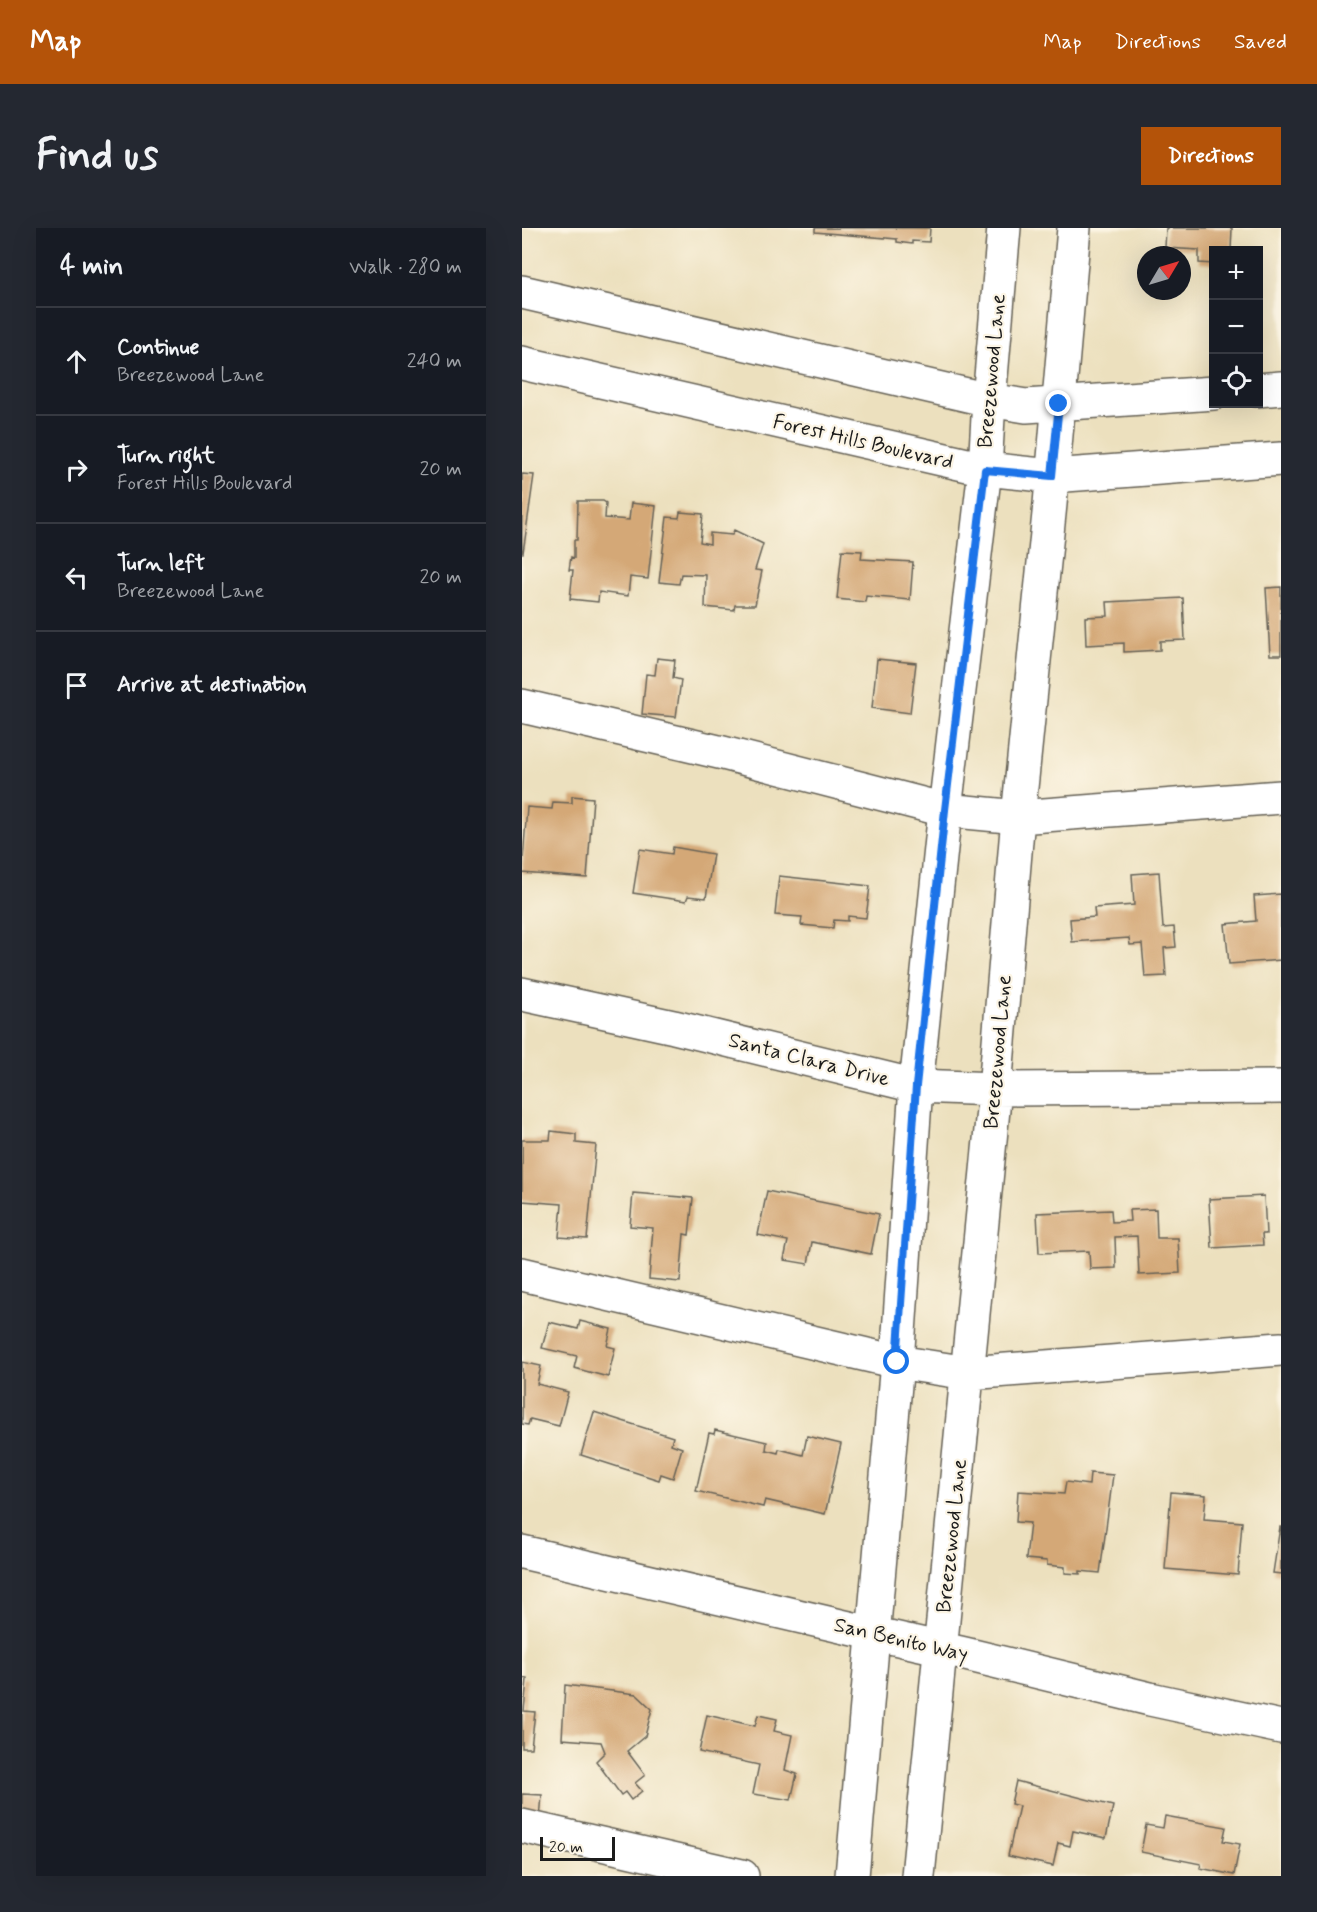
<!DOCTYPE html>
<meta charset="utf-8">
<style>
body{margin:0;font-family:Mynerve,sans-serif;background:#242831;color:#f1f3f6}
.controls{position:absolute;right:18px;top:18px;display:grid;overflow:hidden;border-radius:0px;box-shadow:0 6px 24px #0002}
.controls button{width:54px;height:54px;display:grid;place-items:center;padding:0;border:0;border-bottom:2px solid #363941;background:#171b24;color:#f1f3f6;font:30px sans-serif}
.compass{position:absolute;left:615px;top:18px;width:54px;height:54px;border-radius:50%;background:#171b24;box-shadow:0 6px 24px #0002;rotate:52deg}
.scale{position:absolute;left:18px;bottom:15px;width:75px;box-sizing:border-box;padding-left:6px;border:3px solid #1c1c1c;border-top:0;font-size:16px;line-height:21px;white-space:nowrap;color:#1c1c1c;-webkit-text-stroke:4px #fcf5e5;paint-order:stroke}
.stop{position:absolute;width:18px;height:18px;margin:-14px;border:4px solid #1a73e8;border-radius:50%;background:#fff}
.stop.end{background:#1a73e8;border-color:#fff;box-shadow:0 2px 6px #0008}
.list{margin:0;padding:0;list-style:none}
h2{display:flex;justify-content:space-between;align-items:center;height:78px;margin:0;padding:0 24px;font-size:26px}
h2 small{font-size:20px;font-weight:400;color:#9ea1a6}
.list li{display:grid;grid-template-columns:39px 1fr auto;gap:18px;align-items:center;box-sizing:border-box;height:108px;padding:0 24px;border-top:2px solid #363941}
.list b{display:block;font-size:22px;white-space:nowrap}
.list p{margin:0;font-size:20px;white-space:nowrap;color:#9ea1a6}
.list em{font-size:20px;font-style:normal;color:#9ea1a6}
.icon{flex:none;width:33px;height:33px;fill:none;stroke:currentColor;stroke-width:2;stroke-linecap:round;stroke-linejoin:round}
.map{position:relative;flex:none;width:759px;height:1648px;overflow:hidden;border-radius:0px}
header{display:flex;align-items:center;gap:36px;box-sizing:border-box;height:84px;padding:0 30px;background:#b45309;color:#fff}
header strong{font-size:28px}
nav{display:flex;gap:33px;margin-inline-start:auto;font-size:21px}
.intro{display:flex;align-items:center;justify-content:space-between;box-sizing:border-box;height:144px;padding:0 36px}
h1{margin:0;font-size:42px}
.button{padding:15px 27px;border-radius:0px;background:#b45309;color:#fff;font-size:21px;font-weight:700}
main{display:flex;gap:36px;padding:0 36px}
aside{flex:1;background:#171b24;border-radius:0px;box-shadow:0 6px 24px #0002}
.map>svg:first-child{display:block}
</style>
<header>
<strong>Map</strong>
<nav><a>Map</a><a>Directions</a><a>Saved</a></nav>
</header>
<div class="intro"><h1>Find us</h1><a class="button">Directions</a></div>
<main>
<aside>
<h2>4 min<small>Walk · 280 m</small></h2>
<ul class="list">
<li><svg class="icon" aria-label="ahead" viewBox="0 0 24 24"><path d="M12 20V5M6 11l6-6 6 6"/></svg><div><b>Continue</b><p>Breezewood Lane</p></div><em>240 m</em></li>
<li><svg class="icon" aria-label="right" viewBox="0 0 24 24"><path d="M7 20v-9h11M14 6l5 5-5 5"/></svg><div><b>Turn right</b><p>Forest Hills Boulevard</p></div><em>20 m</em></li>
<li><svg class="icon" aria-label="left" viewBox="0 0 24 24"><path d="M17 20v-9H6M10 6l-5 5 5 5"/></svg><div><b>Turn left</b><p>Breezewood Lane</p></div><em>20 m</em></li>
<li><svg class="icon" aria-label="arrive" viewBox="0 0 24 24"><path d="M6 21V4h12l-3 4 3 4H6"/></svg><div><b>Arrive at destination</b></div></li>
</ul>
</aside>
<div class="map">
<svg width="759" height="1648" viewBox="0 0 759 1648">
<rect width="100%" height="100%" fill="#fcf5e5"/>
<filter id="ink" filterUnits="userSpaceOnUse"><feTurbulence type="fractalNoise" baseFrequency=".0167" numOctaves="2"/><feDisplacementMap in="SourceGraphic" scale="12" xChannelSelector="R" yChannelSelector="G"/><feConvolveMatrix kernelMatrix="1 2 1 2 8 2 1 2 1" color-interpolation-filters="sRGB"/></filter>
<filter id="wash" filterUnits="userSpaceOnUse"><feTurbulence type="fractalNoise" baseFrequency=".008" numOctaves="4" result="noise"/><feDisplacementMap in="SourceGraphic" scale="24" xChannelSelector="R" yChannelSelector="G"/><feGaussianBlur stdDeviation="1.35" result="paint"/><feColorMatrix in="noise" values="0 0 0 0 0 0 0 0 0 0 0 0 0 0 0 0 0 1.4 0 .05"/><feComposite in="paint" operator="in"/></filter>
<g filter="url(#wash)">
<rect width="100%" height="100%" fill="#ece0be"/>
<g id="blocks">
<!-- building -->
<path fill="#d4a877" d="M 293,0 L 408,0 L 407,14 L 390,13 L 390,16 L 375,14 L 375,11 L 293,4 Z
M 644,0 L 710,0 L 709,22 L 692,22 L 692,36 L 677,35 L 677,22 L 643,20 Z
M 0,246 L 12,247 L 1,325 L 0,325 Z
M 56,273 L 81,273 L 84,275 L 83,290 L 107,292 L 109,275 L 134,278 L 126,351 L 108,349 L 106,368 L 77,364 L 76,374 L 48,371 L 51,342 L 47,342 L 49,329 L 52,330 L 52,312 L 55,312 Z
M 158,284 L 181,286 L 178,314 L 188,316 L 188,305 L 210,307 L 212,302 L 241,316 L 233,342 L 240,343 L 233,377 L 213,377 L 212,382 L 183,379 L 184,347 L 159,346 L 157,356 L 137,354 L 145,289 L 157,290 Z
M 320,322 L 340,323 L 339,331 L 391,334 L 388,372 L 344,368 L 343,374 L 315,371 Z
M 759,359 L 759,427 L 748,427 L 744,360 Z
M 661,370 L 663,412 L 638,413 L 638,422 L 602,424 L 602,415 L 564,417 L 563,389 L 586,388 L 585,374 Z
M 135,430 L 153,432 L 151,450 L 159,452 L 154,489 L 120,486 L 124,446 L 133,447 Z
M 355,431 L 394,435 L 388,485 L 350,480 Z
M 50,568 L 71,570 L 65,650 L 0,645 L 5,579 L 30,581 L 31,574 L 50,575 Z
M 151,619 L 191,626 L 184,670 L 166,668 L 164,673 L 111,665 L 118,621 L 150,626 Z
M 637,644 L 641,700 L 652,699 L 654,719 L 642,720 L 644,748 L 623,749 L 620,716 L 608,717 L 607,710 L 550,714 L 548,691 L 573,689 L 572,680 L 612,677 L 610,646 Z
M 257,648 L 348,658 L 344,690 L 326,688 L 326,693 L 312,692 L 311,700 L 279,697 L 280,689 L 253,687 Z
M 759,666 L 759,732 L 707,736 L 703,696 L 734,693 L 732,668 Z
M 29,903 L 54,906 L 54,915 L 74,917 L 65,1011 L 37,1009 L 40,976 L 0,973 L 0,912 L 28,912 Z
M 245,963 L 357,986 L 349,1026 L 290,1014 L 286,1036 L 262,1032 L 266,1013 L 236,1007 Z
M 111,965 L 171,970 L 167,1007 L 162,1006 L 158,1054 L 127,1051 L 131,1000 L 108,998 Z
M 742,968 L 744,1006 L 740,1006 L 741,1017 L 690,1020 L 687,971 Z
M 634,981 L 635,1010 L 656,1010 L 658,1045 L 617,1047 L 615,1008 L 593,1009 L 594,1040 L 568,1041 L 567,1023 L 517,1025 L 515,985 L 589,982 L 590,994 L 608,993 L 607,982 Z
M 58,1093 L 89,1101 L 85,1118 L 93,1120 L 86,1149 L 52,1140 L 55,1128 L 20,1120 L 27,1094 L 56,1101 Z
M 0,1134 L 19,1138 L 15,1156 L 46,1164 L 37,1198 L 8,1191 L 6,1197 L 0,1196 Z
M 72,1184 L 151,1209 L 149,1216 L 160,1220 L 151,1250 L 139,1246 L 137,1252 L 59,1227 Z
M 193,1202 L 245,1214 L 244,1222 L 256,1225 L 257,1221 L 281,1227 L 285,1208 L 319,1216 L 303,1286 L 243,1272 L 241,1279 L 174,1263 L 187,1205 L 192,1206 Z
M 568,1245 L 591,1247 L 578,1345 L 558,1343 L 558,1346 L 543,1345 L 543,1339 L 525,1337 L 525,1333 L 504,1331 L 508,1295 L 494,1294 L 496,1263 L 542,1266 L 544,1254 L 567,1257 Z
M 649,1264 L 684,1267 L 682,1291 L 720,1294 L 716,1347 L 643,1341 Z
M 758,1299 L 759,1299 L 759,1346 L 751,1345 Z
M 0,1450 L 5,1451 L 2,1483 L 13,1484 L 9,1520 L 0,1520 Z
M 43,1457 L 114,1466 L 130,1481 L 123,1508 L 105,1523 L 123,1547 L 113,1555 L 120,1563 L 109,1572 L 103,1564 L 99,1567 L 74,1533 L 83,1524 L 79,1514 L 40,1511 Z
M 185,1487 L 233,1498 L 236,1487 L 255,1491 L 252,1503 L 270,1507 L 263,1542 L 275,1546 L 269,1572 L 231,1566 L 237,1537 L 177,1524 Z
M 494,1553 L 591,1578 L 584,1610 L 551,1603 L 548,1618 L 536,1615 L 531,1638 L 486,1628 L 497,1578 L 489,1576 Z
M 0,1566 L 20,1567 L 18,1591 L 0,1590 Z
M 643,1588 L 704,1599 L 701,1613 L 718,1616 L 712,1647 L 678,1640 L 679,1636 L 619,1624 L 624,1597 L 641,1600 Z"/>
</g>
</g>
<g filter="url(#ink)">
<use href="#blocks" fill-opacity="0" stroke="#656155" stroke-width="1.5"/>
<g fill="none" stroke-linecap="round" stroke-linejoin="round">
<defs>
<path id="minor" d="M 0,64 L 467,172 L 504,178 L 692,165
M 0,135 L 463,241 L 530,248 L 759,231
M 736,162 L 759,160
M 0,478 L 201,525 L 423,582 L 496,589 L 759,569
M 0,766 L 152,799 L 394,858 L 473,861 L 759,859
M 0,1046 L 375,1134 L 446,1145 L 759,1121
M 0,1324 L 323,1399 L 443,1426 L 628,1471 L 759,1499
M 0,1598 L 220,1648
M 330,1648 L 375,1134 L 394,858 L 423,582 L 463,241 L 467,172 L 482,0
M 396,1648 L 473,861 L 496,589 L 528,276 L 552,0"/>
</defs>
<!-- minor casing -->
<use href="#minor" stroke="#656155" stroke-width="36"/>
<!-- minor -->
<use href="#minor" stroke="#fff" stroke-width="33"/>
</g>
</g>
<g fill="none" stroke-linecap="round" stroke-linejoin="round" filter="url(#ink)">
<!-- route -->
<path stroke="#1a73e8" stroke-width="8" d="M 375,1134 L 394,858 L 423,582 L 463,242 L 530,248 L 537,176"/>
</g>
<g text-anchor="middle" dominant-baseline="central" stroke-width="4.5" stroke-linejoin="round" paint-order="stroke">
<!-- street labels -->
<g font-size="21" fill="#1c1c1c" stroke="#fcf5e5">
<text transform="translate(470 143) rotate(-85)">Breezewood Lane</text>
<text transform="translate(341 214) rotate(13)">Forest Hills Boulevard</text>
<text transform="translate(476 824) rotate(-85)">Breezewood Lane</text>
<text transform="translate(287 832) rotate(14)">Santa Clara Drive</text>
<text transform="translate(430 1308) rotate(-84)">Breezewood Lane</text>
<text transform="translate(379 1412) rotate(13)">San Benito Way</text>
</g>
</g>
</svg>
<div class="controls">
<button>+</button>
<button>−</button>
<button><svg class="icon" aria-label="locate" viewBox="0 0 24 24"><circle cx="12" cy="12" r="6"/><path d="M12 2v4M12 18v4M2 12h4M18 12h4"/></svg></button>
</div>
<svg class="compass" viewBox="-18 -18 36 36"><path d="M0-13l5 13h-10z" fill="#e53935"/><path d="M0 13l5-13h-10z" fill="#9ea1a6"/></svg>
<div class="scale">20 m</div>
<div class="stop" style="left:375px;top:1134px"></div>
<div class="stop end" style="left:537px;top:176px"></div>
</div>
</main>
